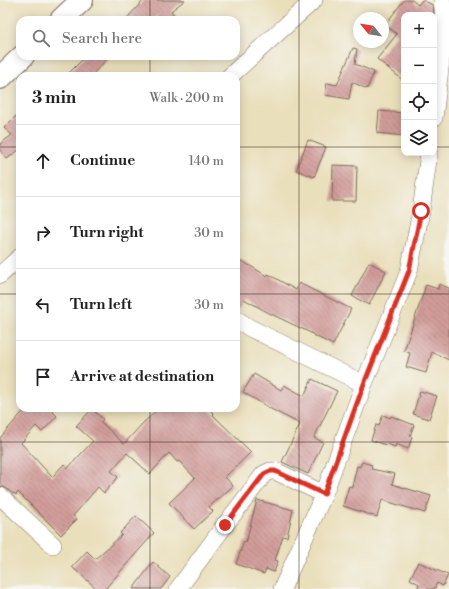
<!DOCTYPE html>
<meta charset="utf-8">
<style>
body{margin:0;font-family:"Libre Bodoni",serif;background:#f2f2f2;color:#222}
.controls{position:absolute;right:12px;top:12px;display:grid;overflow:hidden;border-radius:8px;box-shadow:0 2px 10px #0003}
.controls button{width:36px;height:36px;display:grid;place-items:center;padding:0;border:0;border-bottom:1px solid #e0e0e0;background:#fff;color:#222;font:20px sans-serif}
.compass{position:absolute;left:353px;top:12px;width:36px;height:36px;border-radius:50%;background:#fff;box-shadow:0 2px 10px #0003;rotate:300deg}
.stop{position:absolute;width:12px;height:12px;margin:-9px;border:3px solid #d93025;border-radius:50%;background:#fff}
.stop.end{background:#d93025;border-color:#fff;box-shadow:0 1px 4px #0008}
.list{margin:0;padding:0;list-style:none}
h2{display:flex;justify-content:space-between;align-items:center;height:52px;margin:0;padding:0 16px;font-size:17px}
h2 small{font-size:13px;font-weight:400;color:#767676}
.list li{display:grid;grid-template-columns:26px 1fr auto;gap:12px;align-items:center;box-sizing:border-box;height:72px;padding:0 16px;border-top:1px solid #e0e0e0}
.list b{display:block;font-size:15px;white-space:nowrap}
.list em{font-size:13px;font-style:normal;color:#767676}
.icon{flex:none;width:22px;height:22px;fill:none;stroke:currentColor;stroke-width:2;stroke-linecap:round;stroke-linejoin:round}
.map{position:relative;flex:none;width:449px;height:589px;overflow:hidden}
.search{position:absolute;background:#fff;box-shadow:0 2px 10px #0003;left:16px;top:16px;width:224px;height:44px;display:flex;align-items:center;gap:10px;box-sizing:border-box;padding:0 14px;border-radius:12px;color:#767676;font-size:15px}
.panel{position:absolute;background:#fff;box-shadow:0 2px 10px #0003;left:16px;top:72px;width:224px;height:340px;border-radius:12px}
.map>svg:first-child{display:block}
</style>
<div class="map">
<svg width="449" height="589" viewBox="0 0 449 589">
<defs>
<pattern id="building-back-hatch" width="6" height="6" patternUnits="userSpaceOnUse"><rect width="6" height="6" fill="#d19c9a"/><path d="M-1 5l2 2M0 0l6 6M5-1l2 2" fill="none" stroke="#ab7f7d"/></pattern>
</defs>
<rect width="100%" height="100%" fill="#f6f6f2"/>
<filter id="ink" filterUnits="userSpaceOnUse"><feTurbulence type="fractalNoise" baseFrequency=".025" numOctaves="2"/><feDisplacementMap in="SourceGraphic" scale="8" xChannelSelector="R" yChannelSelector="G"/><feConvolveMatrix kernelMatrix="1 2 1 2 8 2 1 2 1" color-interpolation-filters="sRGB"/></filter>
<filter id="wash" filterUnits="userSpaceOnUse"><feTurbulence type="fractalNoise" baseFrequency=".012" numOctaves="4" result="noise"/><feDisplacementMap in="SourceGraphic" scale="16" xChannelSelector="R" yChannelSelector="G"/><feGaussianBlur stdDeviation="0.9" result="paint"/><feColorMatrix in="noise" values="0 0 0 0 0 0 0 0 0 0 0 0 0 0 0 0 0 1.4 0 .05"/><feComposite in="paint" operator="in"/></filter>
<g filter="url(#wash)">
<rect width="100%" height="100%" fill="#eadfbb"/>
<g id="blocks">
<!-- building -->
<path fill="url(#building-back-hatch)" d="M 144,0 L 185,0 L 171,11 L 179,20 L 162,20 L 158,15 L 153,20 L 125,20 Z
M 404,0 L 412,0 L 418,5 L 422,0 L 433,5 L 434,15 L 404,15 L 404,81 L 377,59 L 397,34 L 385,25 Z
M 353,48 L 357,49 L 355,64 L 374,72 L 367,89 L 352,82 L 349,99 L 325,95 L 327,83 L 337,85 Z
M 86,56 L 110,56 L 91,76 L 66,76 Z
M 379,111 L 404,113 L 404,136 L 377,133 Z
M 20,112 L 20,149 L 7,159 L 0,150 L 0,144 L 12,135 L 4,128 Z
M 308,140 L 326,147 L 314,177 L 296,170 Z
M 333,165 L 357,166 L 356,201 L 332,201 Z
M 242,261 L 267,276 L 268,274 L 296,290 L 299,283 L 351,309 L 333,345 L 313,335 L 313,334 L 269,313 L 244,299 L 238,309 L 236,309 L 236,270 Z
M 369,262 L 386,271 L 369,305 L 352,296 Z
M 439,284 L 449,288 L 449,360 L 432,352 L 426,373 L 406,367 L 410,353 L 404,351 L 426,285 L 438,289 Z
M 254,374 L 281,390 L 284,385 L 304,396 L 312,379 L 337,391 L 314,438 L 323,442 L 308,474 L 282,462 L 300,424 L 271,409 L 243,392 Z
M 420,391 L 437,396 L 429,419 L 413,414 Z
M 26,408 L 49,408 L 57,416 L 42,432 L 36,426 L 21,443 L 52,477 L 64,464 L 68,468 L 93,441 L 76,426 L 92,409 L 103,419 L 101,422 L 124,444 L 142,424 L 159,408 L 208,408 L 214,414 L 213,415 L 251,452 L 225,477 L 233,486 L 209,507 L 213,511 L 194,529 L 169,503 L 195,478 L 179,461 L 177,462 L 169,453 L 150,474 L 127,453 L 111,471 L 118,477 L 104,493 L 98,487 L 73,516 L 77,519 L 61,535 L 18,492 L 16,495 L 14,493 L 13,494 L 6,488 L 0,486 L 0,438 Z
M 383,415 L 390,418 L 391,416 L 414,425 L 410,436 L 412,437 L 408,449 L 396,444 L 395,447 L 387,444 L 386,445 L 371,440 L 376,425 L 379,426 Z
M 362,462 L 372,465 L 371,469 L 395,474 L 392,484 L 431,496 L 425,513 L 382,500 L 377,517 L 343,506 L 349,486 L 352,487 L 357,466 L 360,467 Z
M 257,500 L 293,510 L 287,537 L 283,536 L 275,560 L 278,561 L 274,572 L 266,569 L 264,574 L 236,564 L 244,541 L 246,542 Z
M 136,516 L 154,533 L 105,589 L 97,589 L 72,567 L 87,551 L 95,559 L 122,535 L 120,533 Z
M 153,562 L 170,577 L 161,589 L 133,589 Z
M 418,562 L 448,575 L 443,586 L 437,583 L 434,589 L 417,589 L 419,584 L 410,579 Z"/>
</g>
</g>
<g filter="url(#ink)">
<use href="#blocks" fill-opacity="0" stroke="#786955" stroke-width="1"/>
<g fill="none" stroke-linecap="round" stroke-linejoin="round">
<defs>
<path id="minor" d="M 230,76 L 314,0
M 434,118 L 445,28 L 442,0
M 0,275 L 20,257
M 236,319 L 250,328 L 364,384
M 0,496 L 53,545
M 178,589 L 225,525 L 264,474 L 270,471 L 275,471 L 324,494
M 282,589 L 324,494 L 364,384 L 409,271 L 421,211 L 429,153"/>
<path id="tertiary" d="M 61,20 L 82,0
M 0,78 L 23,56"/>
</defs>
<!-- minor casing -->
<use href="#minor" stroke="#786955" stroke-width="18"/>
<!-- tertiary casing -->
<use href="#tertiary" stroke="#786955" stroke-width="24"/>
<!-- minor -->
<use href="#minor" stroke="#fff" stroke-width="17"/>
<!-- tertiary -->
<use href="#tertiary" stroke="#fff" stroke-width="22"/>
</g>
</g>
<g fill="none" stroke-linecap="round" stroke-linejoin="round" filter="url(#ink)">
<!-- route -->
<path stroke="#d93025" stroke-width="5" d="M 225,525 L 264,474 L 270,471 L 275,471 L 324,494 L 364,384 L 409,271 L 421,211"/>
</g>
<!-- grid -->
<path fill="none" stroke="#3b2a1e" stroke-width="1" stroke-opacity="0.55" d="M 150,0 L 150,20M 299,0 L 299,589M 150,56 L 150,76M 0,147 L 20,147M 236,147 L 404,147M 434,147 L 449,147M 0,294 L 20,294M 236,294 L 449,294M 150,408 L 150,589M 0,442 L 449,442"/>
</svg>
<div class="controls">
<button>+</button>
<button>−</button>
<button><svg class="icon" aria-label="locate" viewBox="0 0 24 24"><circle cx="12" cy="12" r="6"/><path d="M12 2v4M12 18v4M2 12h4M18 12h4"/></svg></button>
<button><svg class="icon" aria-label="layers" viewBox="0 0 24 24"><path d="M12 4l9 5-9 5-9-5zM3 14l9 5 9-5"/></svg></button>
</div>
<svg class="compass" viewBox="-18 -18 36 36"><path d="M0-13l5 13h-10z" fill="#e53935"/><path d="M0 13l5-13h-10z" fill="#767676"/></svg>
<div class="stop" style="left:421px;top:211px"></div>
<div class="stop end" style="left:225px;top:525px"></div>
<div class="search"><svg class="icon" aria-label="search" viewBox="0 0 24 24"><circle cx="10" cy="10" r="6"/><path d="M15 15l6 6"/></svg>Search here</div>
<section class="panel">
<h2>3 min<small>Walk · 200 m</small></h2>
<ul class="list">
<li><svg class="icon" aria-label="ahead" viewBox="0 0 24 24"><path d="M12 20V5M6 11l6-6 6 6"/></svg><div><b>Continue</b></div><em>140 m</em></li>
<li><svg class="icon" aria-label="right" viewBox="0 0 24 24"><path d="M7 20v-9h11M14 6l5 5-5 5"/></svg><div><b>Turn right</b></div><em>30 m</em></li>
<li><svg class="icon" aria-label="left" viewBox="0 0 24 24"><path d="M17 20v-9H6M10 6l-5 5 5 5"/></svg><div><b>Turn left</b></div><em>30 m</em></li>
<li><svg class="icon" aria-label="arrive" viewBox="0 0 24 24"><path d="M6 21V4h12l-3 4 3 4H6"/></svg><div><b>Arrive at destination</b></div></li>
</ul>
</section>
</div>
